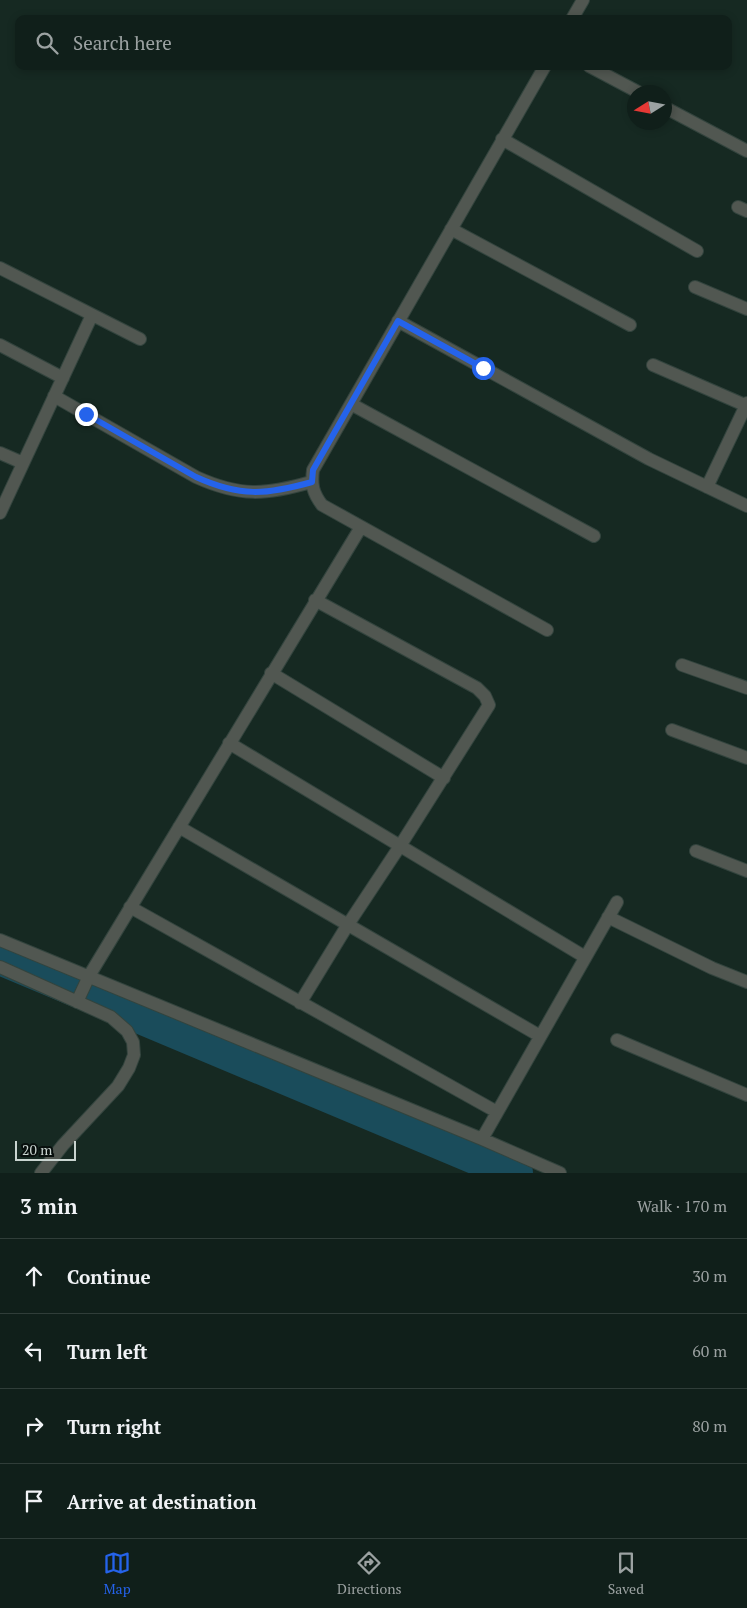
<!DOCTYPE html>
<meta charset="utf-8">
<style>
body{margin:0;font-family:"PT Serif",serif;background:#1e2c27;color:#f1f3f6}
.compass{position:absolute;left:627px;top:85px;width:45px;height:45px;border-radius:50%;background:#101f1a;box-shadow:0 2px 8px #0003;rotate:259deg}
.scale{position:absolute;left:15px;bottom:12px;width:61px;box-sizing:border-box;padding-left:5px;border:2px solid #c9d4d0;border-top:0;font-size:14px;line-height:18px;white-space:nowrap;color:#c9d4d0;-webkit-text-stroke:4px #080f0d;paint-order:stroke}
.stop{position:absolute;width:15px;height:15px;margin:-11px;border:4px solid #2563eb;border-radius:50%;background:#fff}
.stop.end{background:#2563eb;border-color:#fff;box-shadow:0 1px 5px #0008}
.list{margin:0;padding:0;list-style:none}
h2{display:flex;justify-content:space-between;align-items:center;height:65px;margin:0;padding:0 20px;font-size:21px}
h2 small{font-size:16px;font-weight:400;color:#9ca2a2}
.list li{display:grid;grid-template-columns:32px 1fr auto;gap:15px;align-items:center;box-sizing:border-box;height:75px;padding:0 20px;border-top:1px solid #303d39}
.list b{display:block;font-size:19px;white-space:nowrap}
.list em{font-size:16px;font-style:normal;color:#9ca2a2}
.icon{flex:none;width:28px;height:28px;fill:none;stroke:currentColor;stroke-width:2;stroke-linecap:round;stroke-linejoin:round}
.map{position:relative;flex:none;width:747px;height:1173px;overflow:hidden}
.search{position:absolute;background:#101f1a;box-shadow:0 2px 8px #0003;left:15px;right:15px;top:15px;height:55px;display:flex;align-items:center;gap:12px;box-sizing:border-box;padding:0 18px;border-radius:10px;color:#9ca2a2;font-size:19px}
.sheet{height:365px;background:#101f1a}
nav{display:flex;justify-content:space-around;align-items:center;box-sizing:border-box;height:70px;border-top:1px solid #303d39;background:#101f1a;font-size:14px;color:#9ca2a2}
nav a{display:grid;justify-items:center;gap:2px}
nav .on{color:#2563eb}
.map>svg:first-child{display:block}
</style>
<div class="map">
<svg width="747" height="1173" viewBox="0 0 747 1173">
<rect width="100%" height="100%" fill="#162922"/>
<g fill="none" stroke-linecap="round" stroke-linejoin="round">
<!-- river -->
<path stroke="#1a4c5b" stroke-width="36" d="M 0,957 L 515,1173"/>
<defs>
<path id="minor" d="M 572,19 L 583,0
M 545,66 L 313,470 C 311,485 313,493 322,505 L 547,630
M 589,66 L 638,92
M 664,107 L 747,151
M 502,139 L 697,251
M 738,207 L 747,211
M 451,229 L 630,325
M 0,268 L 140,339
M 695,287 L 747,309
M 398,321 L 649,459 L 747,506
M 0,345 L 63,378
M 653,365 L 747,406
M 54,396 L 196,477 C 240,497 266,495 311,482
M 351,404 L 594,536
M 0,453 L 23,463
M 707,487 L 747,403
M 0,513 L 92,315
M 682,665 L 747,688
M 271,673 L 444,778
M 672,730 L 747,758
M 229,743 L 585,957
M 179,827 L 540,1036
M 696,851 L 747,871
M 130,907 L 497,1112
M 608,917 L 712,968 L 747,982
M 0,940 L 482,1139 L 560,1173
M 0,967 L 111,1017 L 127,1031 L 133,1042 L 134,1055 L 129,1068 L 118,1086 L 63,1145 L 41,1173
M 77,1002 L 89,976 L 361,527
M 300,1003 L 347,926 L 400,846 L 489,705 L 485,696 L 477,688 L 315,600
M 617,1040 L 747,1095
M 482,1139 L 617,902"/>
</defs>
<!-- minor casing -->
<use href="#minor" stroke="#33443e" stroke-width="14"/>
<!-- minor -->
<use href="#minor" stroke="#515751" stroke-width="12"/>
</g>
<g fill="none" stroke-linecap="round" stroke-linejoin="round">
<!-- route -->
<path stroke="#2563eb" stroke-width="6" d="M 86,414 L 196,477 C 240,497 266,495 312,482 L 313,470 L 398,321 L 483,368"/>
</g>
</svg>
<svg class="compass" viewBox="-18 -18 36 36"><path d="M0-13l5 13h-10z" fill="#e53935"/><path d="M0 13l5-13h-10z" fill="#9ca2a2"/></svg>
<div class="scale">20 m</div>
<div class="stop" style="left:483px;top:368px"></div>
<div class="stop end" style="left:86px;top:414px"></div>
<div class="search"><svg class="icon" aria-label="search" viewBox="0 0 24 24"><circle cx="10" cy="10" r="6"/><path d="M15 15l6 6"/></svg>Search here</div>
</div>
<section class="sheet">
<h2>3 min<small>Walk · 170 m</small></h2>
<ul class="list">
<li><svg class="icon" aria-label="ahead" viewBox="0 0 24 24"><path d="M12 20V5M6 11l6-6 6 6"/></svg><div><b>Continue</b></div><em>30 m</em></li>
<li><svg class="icon" aria-label="left" viewBox="0 0 24 24"><path d="M17 20v-9H6M10 6l-5 5 5 5"/></svg><div><b>Turn left</b></div><em>60 m</em></li>
<li><svg class="icon" aria-label="right" viewBox="0 0 24 24"><path d="M7 20v-9h11M14 6l5 5-5 5"/></svg><div><b>Turn right</b></div><em>80 m</em></li>
<li><svg class="icon" aria-label="arrive" viewBox="0 0 24 24"><path d="M6 21V4h12l-3 4 3 4H6"/></svg><div><b>Arrive at destination</b></div></li>
</ul>
</section>
<nav>
<a class="on"><svg class="icon" aria-label="map" viewBox="0 0 24 24"><path d="M3 6l6-2 6 2 6-2v14l-6 2-6-2-6 2zM9 4v14M15 6v14"/></svg>Map</a>
<a><svg class="icon" aria-label="directions" viewBox="0 0 24 24"><path d="M12 3l9 9-9 9-9-9zM9 14v-3h6M13 9l2 2-2 2"/></svg>Directions</a>
<a><svg class="icon" aria-label="saved" viewBox="0 0 24 24"><path d="M7 4h10v16l-5-4-5 4z"/></svg>Saved</a>
</nav>
